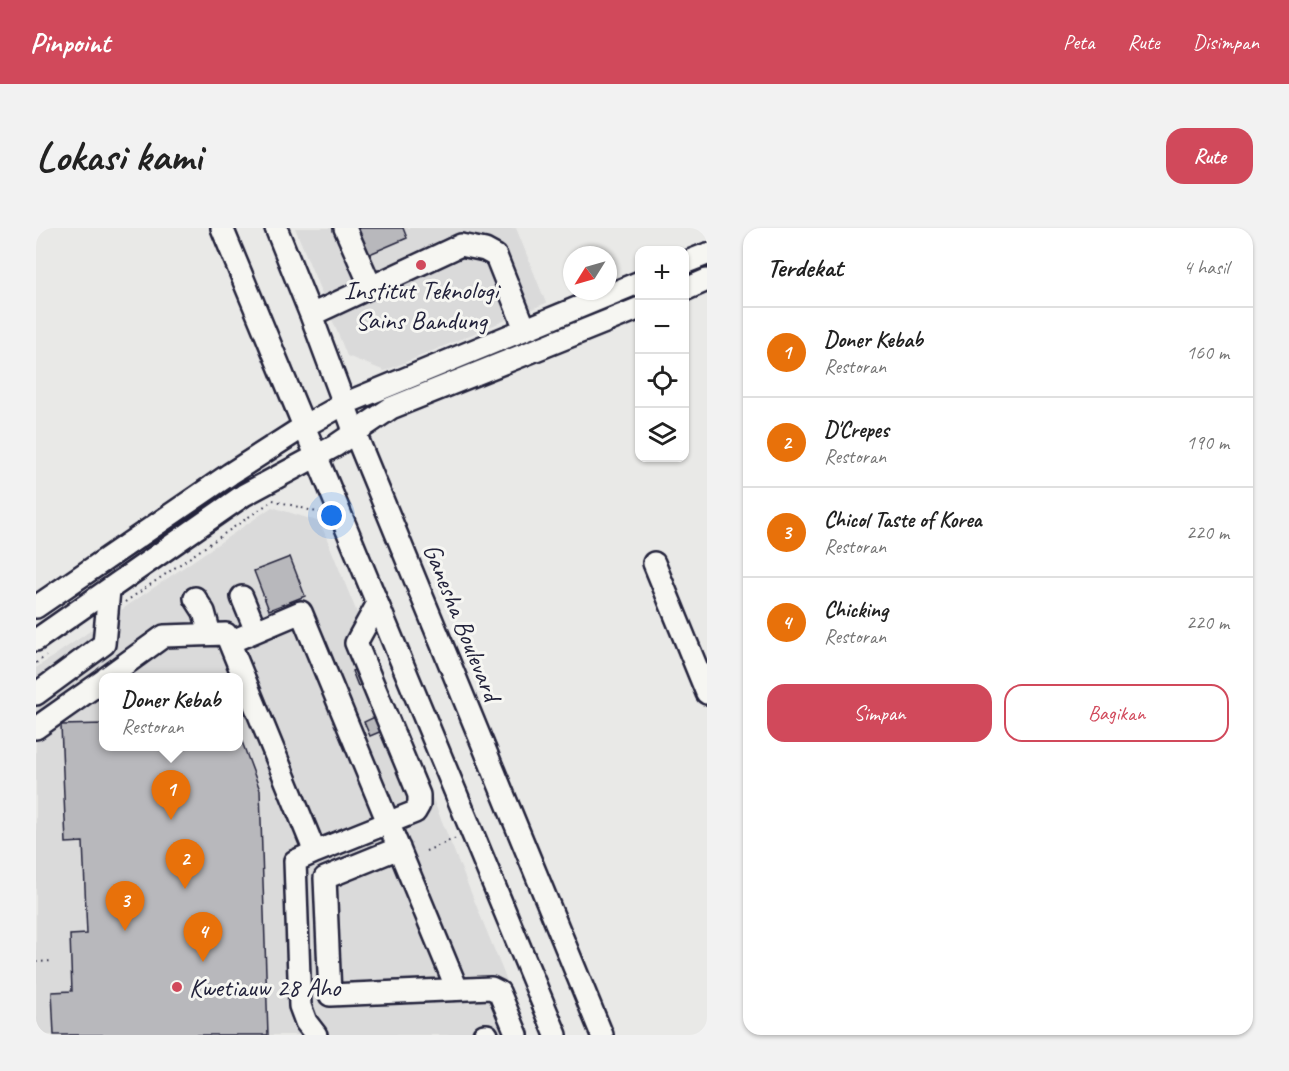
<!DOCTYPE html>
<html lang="id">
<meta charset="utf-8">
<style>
body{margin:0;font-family:Caveat,sans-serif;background:#f2f2f2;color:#222}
.controls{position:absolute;right:18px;top:18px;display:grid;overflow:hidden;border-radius:12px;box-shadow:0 2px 4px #0004}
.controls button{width:54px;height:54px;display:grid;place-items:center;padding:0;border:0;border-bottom:2px solid #e0e0e0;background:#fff;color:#222;font:30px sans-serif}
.compass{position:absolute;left:527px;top:18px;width:54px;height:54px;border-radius:50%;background:#fff;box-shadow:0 2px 4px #0004;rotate:233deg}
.you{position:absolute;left:296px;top:288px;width:21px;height:21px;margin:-15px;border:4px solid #fff;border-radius:50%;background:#1a73e8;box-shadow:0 0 0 9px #1a73e833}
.badge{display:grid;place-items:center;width:39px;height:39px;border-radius:50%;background:#d1495b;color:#fff;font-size:20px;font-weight:700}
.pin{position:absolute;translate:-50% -50px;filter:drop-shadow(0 2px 3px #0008)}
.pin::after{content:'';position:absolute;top:32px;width:21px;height:18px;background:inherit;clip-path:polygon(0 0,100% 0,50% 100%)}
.popup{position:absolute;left:63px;top:445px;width:144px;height:78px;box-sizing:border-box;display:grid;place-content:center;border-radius:12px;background:#fff;filter:drop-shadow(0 2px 4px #0005);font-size:20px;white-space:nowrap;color:#767676}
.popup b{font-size:22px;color:#222}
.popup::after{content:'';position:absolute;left:50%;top:100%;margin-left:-12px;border:12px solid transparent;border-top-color:#fff}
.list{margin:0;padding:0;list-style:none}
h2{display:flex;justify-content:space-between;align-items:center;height:78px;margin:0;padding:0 24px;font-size:26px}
h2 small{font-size:20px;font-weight:400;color:#767676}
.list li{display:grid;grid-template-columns:39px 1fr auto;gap:18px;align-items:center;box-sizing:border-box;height:90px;padding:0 24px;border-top:2px solid #e0e0e0}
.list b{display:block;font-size:22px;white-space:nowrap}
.list p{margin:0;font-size:20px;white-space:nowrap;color:#767676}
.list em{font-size:20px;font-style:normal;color:#767676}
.actions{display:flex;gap:12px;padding:18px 24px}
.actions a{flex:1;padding:14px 0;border:2px solid #d1495b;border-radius:18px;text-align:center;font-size:21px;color:#d1495b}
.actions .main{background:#d1495b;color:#fff}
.icon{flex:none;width:33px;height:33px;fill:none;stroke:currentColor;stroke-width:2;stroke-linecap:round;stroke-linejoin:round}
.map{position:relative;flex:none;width:671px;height:807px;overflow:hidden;border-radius:18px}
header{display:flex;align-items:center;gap:36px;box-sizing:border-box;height:84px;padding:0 30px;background:#d1495b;color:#fff}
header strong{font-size:28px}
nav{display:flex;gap:33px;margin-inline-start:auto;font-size:21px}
.intro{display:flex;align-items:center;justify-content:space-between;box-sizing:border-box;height:144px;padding:0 36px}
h1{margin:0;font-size:42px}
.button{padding:15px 27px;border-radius:18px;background:#d1495b;color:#fff;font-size:21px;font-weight:700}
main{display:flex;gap:36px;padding:0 36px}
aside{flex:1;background:#fff;border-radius:18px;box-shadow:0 2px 4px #0004}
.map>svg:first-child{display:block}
</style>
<header>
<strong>Pinpoint</strong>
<nav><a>Peta</a><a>Rute</a><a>Disimpan</a></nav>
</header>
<div class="intro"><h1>Lokasi kami</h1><a class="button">Rute</a></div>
<main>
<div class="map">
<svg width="671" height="807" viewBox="0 0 671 807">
<rect width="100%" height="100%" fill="#e9e9e7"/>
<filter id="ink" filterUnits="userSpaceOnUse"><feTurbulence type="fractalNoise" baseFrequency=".0167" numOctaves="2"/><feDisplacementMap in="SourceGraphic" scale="12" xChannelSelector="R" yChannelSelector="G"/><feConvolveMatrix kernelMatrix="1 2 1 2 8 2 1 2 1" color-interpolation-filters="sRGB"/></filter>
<g filter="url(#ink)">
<!-- built -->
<path fill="#dadada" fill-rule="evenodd" d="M 259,0 L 480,0 L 510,75 L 349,143 L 311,128 Z
M 236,279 L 284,294 L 493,807 L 0,807 L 0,440 ZM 68,450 L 202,450 L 202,518 L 68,518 Z"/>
<!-- building -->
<path fill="#b8b8bc" stroke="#22223b" stroke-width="1.5" d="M 317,0 L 367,0 L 371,10 L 329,28 Z
M 254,329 L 269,368 L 233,382 L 218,343 Z
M 339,434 L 345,448 L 322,458 L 316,443 Z
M 347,485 L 353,500 L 334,508 L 328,494 Z
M 68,496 L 68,518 L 202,518 L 202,503 L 224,562 L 232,807 L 18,807 L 16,764 L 36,763 L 34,707 L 51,706 L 47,614 L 30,615 L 25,497 Z"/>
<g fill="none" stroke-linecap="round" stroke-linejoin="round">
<defs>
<path id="minor" d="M 186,0 L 520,807
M 240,0 L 275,87 L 319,205 L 566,807
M 309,0 L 335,59
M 648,35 L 671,26
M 648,62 L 671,52
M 275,87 L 425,17 L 449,22 L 460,28 L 489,101
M 618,335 L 671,465
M 206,369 L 220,403
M 159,370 L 168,384 L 174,406
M 0,379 L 194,246 L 267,199 L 308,176 L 604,54
M 0,412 L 208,267 L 299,218 L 355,180 L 604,80
M 194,414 L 265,384 L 421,761
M 70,450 L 128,408 L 190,406 L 279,624 L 259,633 L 264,778 L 270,794 L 280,807
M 0,466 L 68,416 L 73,362
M 0,500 L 68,452
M 363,620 L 289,650 L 294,767 L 455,760 L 463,764 L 481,807
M 279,624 L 379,584 L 383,577 L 383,567 L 320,415 L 341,377
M 448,807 L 451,807"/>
</defs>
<!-- minor casing -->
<use href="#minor" stroke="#22223b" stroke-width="26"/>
<!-- path -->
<path stroke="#22223b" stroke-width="2" stroke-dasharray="1.5 4.5" stroke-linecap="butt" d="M 237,272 L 284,285
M 89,374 L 233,275
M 0,435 L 10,428
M 390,623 L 420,610
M 0,734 L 17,733"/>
<!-- minor -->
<use href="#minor" stroke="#f6f6f2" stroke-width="21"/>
</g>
</g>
<!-- markers -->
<g fill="#d1495b" stroke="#f6f6f2" stroke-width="2">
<circle cx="385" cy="37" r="6"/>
<circle cx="141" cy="759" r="6"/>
</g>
<g text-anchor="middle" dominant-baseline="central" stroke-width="6" stroke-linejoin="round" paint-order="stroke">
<!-- poi labels -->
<g font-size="26" fill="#22223b" stroke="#f6f6f2">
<text x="385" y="62">Institut Teknologi<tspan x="385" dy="30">Sains Bandung</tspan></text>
<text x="153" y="759" text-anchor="start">Kwetiauw 28 Aho</text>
</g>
<!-- street labels -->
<g font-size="26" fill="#22223b" stroke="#f6f6f2">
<text transform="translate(426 394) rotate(68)">Ganesha Boulevard</text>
</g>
</g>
</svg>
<div class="controls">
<button>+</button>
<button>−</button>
<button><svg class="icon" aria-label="locate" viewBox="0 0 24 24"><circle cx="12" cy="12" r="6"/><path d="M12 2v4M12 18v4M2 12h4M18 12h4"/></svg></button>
<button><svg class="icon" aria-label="layers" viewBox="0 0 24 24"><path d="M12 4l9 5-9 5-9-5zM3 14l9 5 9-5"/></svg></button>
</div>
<svg class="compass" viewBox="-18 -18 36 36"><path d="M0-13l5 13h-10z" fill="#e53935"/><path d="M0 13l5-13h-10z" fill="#767676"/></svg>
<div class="you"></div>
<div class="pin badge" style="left:135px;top:592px;background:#e8710a">1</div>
<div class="popup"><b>Doner Kebab</b>Restoran</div>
<div class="pin badge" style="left:149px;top:661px;background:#e8710a">2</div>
<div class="pin badge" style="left:89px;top:703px;background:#e8710a">3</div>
<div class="pin badge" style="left:167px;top:734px;background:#e8710a">4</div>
</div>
<aside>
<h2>Terdekat<small>4 hasil</small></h2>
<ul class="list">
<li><span class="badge" style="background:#e8710a">1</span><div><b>Doner Kebab</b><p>Restoran</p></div><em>160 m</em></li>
<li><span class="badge" style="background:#e8710a">2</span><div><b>D'Crepes</b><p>Restoran</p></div><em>190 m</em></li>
<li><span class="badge" style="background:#e8710a">3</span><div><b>Chicol Taste of Korea</b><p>Restoran</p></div><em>220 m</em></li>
<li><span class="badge" style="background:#e8710a">4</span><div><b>Chicking</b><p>Restoran</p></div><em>220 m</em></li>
</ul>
<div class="actions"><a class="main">Simpan</a><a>Bagikan</a></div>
</aside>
</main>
